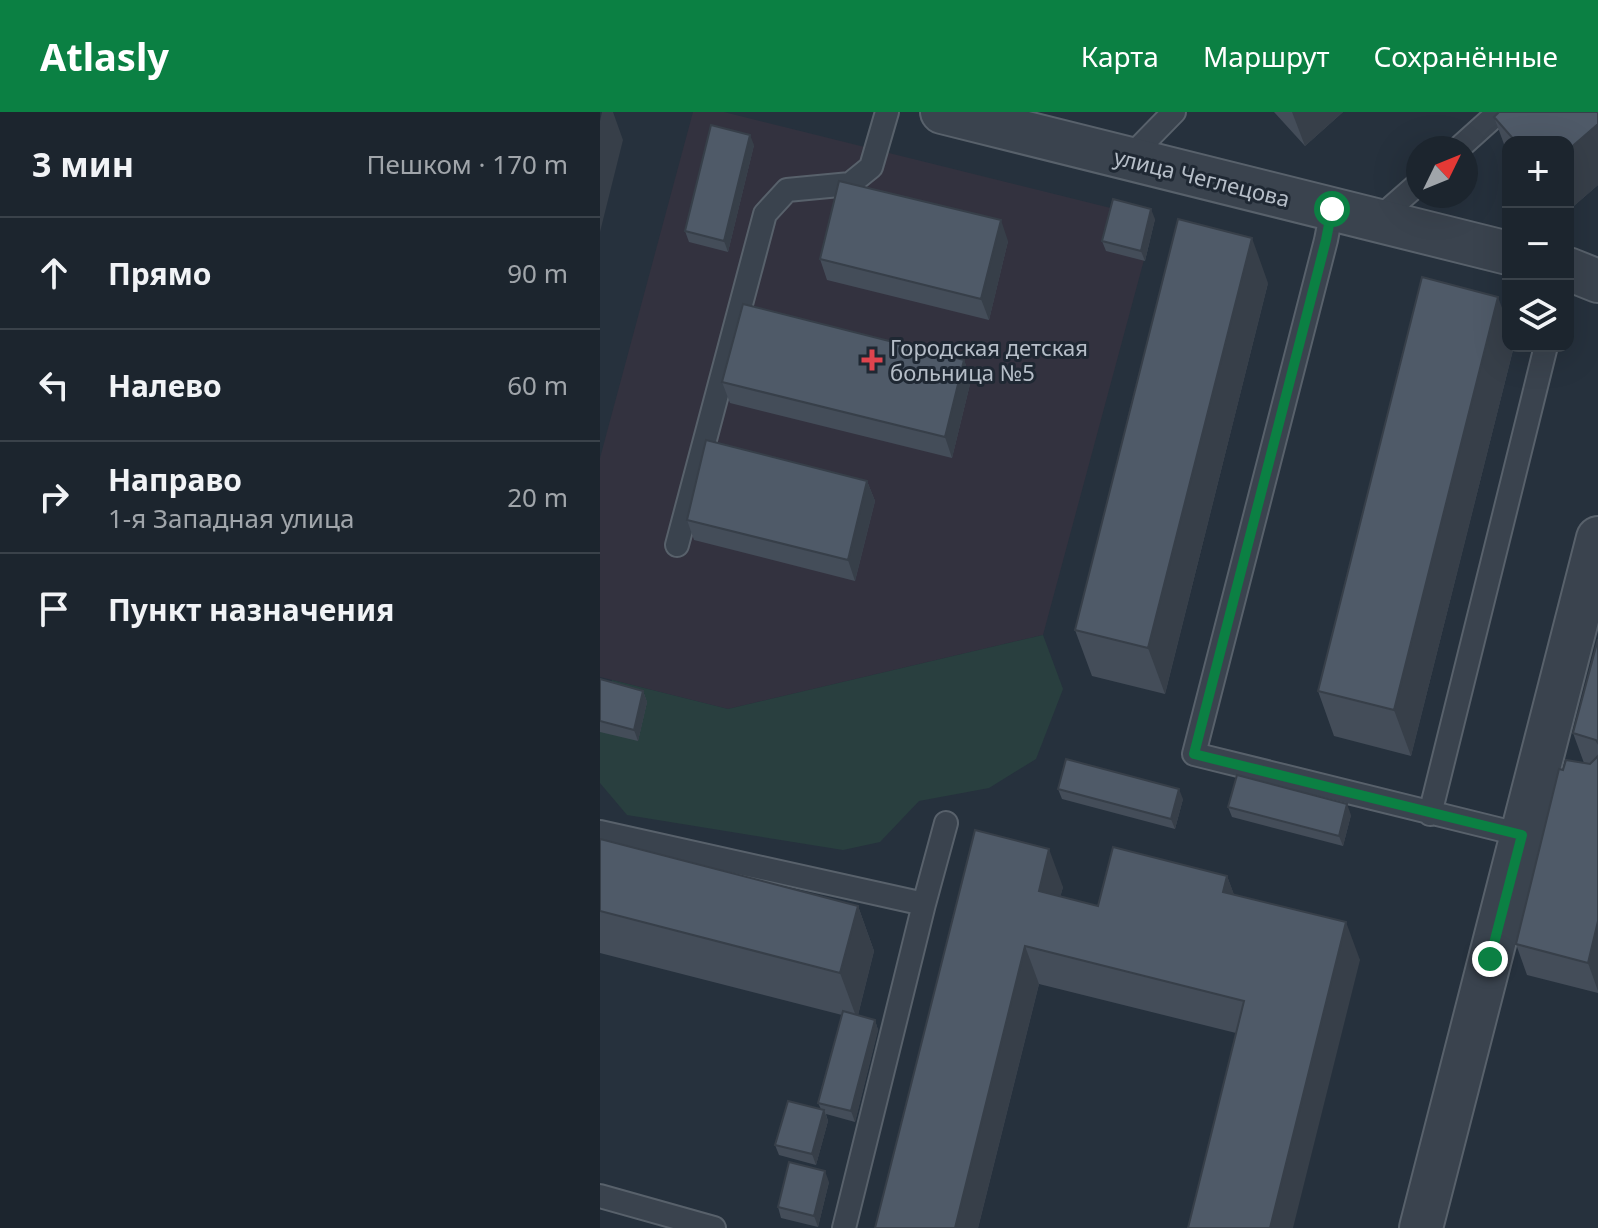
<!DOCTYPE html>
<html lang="ru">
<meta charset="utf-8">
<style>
body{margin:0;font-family:"Noto Sans",sans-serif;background:#252d36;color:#f1f3f6}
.controls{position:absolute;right:24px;top:24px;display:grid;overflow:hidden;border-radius:16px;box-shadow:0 8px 32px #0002}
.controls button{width:72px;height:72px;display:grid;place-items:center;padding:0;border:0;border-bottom:2px solid #3a424a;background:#1c252e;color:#f1f3f6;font:40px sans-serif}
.compass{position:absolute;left:806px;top:24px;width:72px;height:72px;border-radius:50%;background:#1c252e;box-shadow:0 8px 32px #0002;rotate:47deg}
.stop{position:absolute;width:24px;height:24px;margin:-18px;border:6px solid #0b8043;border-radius:50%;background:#fff}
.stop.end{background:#0b8043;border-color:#fff;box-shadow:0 2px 8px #0008}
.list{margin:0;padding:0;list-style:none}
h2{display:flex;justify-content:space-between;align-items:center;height:104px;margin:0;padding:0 32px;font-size:34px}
h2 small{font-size:26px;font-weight:400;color:#a0a5aa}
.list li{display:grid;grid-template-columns:52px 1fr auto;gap:24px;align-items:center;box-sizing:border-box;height:112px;padding:0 32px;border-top:2px solid #3a424a}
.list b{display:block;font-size:30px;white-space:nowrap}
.list p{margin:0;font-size:26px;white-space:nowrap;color:#a0a5aa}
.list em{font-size:26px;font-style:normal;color:#a0a5aa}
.icon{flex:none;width:44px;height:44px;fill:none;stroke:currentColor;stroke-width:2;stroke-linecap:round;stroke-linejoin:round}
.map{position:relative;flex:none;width:998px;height:1116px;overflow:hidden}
header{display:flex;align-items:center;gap:48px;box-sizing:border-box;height:112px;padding:0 40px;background:#0b8043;color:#fff}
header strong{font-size:38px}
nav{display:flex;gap:44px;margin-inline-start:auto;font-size:28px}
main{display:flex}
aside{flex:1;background:#1c252e}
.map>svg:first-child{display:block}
</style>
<header>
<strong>Atlasly</strong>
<nav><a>Карта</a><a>Маршрут</a><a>Сохранённые</a></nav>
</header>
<main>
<aside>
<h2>3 мин<small>Пешком · 170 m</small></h2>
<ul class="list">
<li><svg class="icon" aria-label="ahead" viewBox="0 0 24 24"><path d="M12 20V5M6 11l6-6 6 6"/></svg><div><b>Прямо</b></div><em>90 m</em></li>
<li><svg class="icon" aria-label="left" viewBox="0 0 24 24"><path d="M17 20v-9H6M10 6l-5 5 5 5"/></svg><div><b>Налево</b></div><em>60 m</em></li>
<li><svg class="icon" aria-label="right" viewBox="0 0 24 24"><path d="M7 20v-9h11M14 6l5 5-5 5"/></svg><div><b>Направо</b><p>1-я Западная улица</p></div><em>20 m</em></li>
<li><svg class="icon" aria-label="arrive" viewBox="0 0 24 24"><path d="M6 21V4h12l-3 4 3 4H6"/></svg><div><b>Пункт назначения</b></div></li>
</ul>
</aside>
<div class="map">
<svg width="998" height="1116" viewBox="0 0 998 1116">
<rect width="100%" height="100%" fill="#26313d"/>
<!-- medical -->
<path fill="#33323f" d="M 93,0 L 124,0 L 555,107 L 443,523 L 128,597 L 0,565 L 0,346 Z"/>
<!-- green -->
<path fill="#293f3f" d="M 443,523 L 463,577 L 436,647 L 389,676 L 319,689 L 280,730 L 243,738 L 27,703 L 0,671 L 0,616 L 12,568 L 128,597 Z"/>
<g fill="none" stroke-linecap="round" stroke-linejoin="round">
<defs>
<path id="service" d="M 859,36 L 899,0
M 528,47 L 574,0
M 732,97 L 726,128 L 594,642 L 922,723
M 777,108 L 818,72
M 77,433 L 165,102 L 187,78 L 250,72 L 271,55 L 287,0
M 830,702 L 946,234
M 0,720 L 324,792
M 0,1084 L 114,1116
M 244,1116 L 324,792 L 346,711"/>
<path id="minor" d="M 342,0 L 908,141
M 968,157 L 998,169
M 821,1116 L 998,426"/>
</defs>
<!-- service casing -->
<use href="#service" stroke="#58616b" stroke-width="26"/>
<!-- minor casing -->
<use href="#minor" stroke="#58616b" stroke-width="46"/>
<!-- service -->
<use href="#service" stroke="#3a434e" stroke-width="22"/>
<!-- minor -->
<use href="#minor" stroke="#3a434e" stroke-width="42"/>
</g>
<!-- wall -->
<path fill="#444d59" d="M 674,0 L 743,0 L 705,34 Z
M 998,0 L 998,73 L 968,99 L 968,30 L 908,30 L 908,43 L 894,5 Z
M 154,33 L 128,140 L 89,130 L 85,119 Z
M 555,107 L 545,149 L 506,139 L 502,129 Z
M 408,129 L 389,208 L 227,168 L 220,147 Z
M 668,171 L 565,582 L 492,564 L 475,518 Z
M 908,234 L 914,234 L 811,644 L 734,624 L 718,579 Z
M 364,248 L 371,268 L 352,346 L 130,291 L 122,270 Z
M 267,369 L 275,389 L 255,469 L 94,428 L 87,408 Z
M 998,527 L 998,881 L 927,863 L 916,832 L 963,658 L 984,651 L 973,621 Z
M 0,567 L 43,579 L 47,590 L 38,629 L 0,620 Z
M 458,677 L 583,687 L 575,717 L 462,687 Z
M 628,695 L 751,703 L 743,734 L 632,705 Z
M 375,718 L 463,775 L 460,785 L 498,794 L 627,764 L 634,783 L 760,848 L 636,921 L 439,872 L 378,1116 L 275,1116 Z
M 0,727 L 258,794 L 274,839 L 258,903 L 275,908 L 278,918 L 255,1010 L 226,1002 L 228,1009 L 216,1053 L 179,1043 L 175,1033 L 221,997 L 218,991 L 242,903 L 0,841 Z
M 229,1070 L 218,1115 L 181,1106 L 178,1095 Z"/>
<!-- shaded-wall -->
<path fill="#373f49" d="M 2,0 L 13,0 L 23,28 L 0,120 L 0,9 Z
M 692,0 L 743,0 L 705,34 Z
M 998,12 L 998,73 L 968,99 L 968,38 Z
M 150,23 L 154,33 L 128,140 L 124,129 Z
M 551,97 L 555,107 L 545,149 L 541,139 Z
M 401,108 L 408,129 L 389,208 L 381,187 Z
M 652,126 L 668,171 L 565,582 L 548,536 Z
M 898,185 L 908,212 L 908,234 L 914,234 L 811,644 L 794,598 Z
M 364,248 L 371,268 L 352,346 L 345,325 Z
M 267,369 L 275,389 L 255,469 L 248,448 Z
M 43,579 L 47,590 L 38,629 L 34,618 Z
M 579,677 L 583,687 L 575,717 L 571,707 Z
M 747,692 L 751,703 L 743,734 L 739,724 Z
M 449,737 L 463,775 L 452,817 L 439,779 Z
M 627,764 L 641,801 L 623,780 Z
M 258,794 L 274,839 L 257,907 L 240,861 Z
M 998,809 L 998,879 L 988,851 Z
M 746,810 L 760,848 L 693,1116 L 670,1116 Z
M 425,834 L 439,872 L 378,1116 L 355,1116 Z
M 275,908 L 278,918 L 255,1010 L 251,999 Z
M 224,998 L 228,1009 L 216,1053 L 212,1042 Z
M 225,1059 L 229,1070 L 218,1115 L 214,1104 Z"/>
<!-- building -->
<path fill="#4f5a68" stroke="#373f49" stroke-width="2" d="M 899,0 L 998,0 L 998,12 L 968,38 L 968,30 L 916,30 L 894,5 Z
M 111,13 L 150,23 L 124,129 L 85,119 Z
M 239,69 L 401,108 L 381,187 L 220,147 Z
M 513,87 L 551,97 L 541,139 L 502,129 Z
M 578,107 L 652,126 L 548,536 L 475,518 Z
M 822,165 L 898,185 L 794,598 L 718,579 Z
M 143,192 L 364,248 L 345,325 L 122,270 Z
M 106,328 L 267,369 L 248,448 L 87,408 Z
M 998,527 L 998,631 L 996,628 L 973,621 Z
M 0,567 L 43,579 L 34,618 L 0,609 Z
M 998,644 L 998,809 L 988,851 L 916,832 L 959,657 L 963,658 L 966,648 L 990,652 Z
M 466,647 L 579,677 L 571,707 L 458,677 Z
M 637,663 L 747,692 L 739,724 L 628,695 Z
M 375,718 L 449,737 L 439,779 L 498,794 L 513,735 L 627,764 L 623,780 L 746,810 L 670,1116 L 588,1116 L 644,889 L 425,834 L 355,1116 L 275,1116 Z
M 0,727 L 258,794 L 240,861 L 0,799 Z
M 243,899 L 275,908 L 251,999 L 218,991 Z
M 188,989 L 224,998 L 212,1042 L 175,1033 Z
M 189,1050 L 225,1059 L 214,1104 L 178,1095 Z"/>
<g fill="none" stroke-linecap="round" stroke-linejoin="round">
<!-- route -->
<path stroke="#0b8043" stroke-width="10" d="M 732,97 L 726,128 L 594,642 L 922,723 L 890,847"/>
</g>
<!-- markers -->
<path fill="#e0444e" stroke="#1f2833" stroke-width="3" d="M268 236h8v8h8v8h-8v8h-8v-8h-8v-8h8z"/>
<g text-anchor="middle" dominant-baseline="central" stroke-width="6" stroke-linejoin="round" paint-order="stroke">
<!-- street labels -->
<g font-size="22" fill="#b6bec8" stroke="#1f2833">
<text transform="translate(602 65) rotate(14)">улица Чеглецова</text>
</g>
<!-- poi labels -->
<g font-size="22" fill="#b6bec8" stroke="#1f2833" text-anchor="start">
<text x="290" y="235">Городская детская<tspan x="290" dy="25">больница №5</tspan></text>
</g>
</g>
</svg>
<div class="controls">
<button>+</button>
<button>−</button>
<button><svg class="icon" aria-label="layers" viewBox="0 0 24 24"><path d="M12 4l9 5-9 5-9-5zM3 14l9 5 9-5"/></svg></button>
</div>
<svg class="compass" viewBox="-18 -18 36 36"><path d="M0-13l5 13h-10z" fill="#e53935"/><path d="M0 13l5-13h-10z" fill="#a0a5aa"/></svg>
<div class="stop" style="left:732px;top:97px"></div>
<div class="stop end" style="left:890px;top:847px"></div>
</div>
</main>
